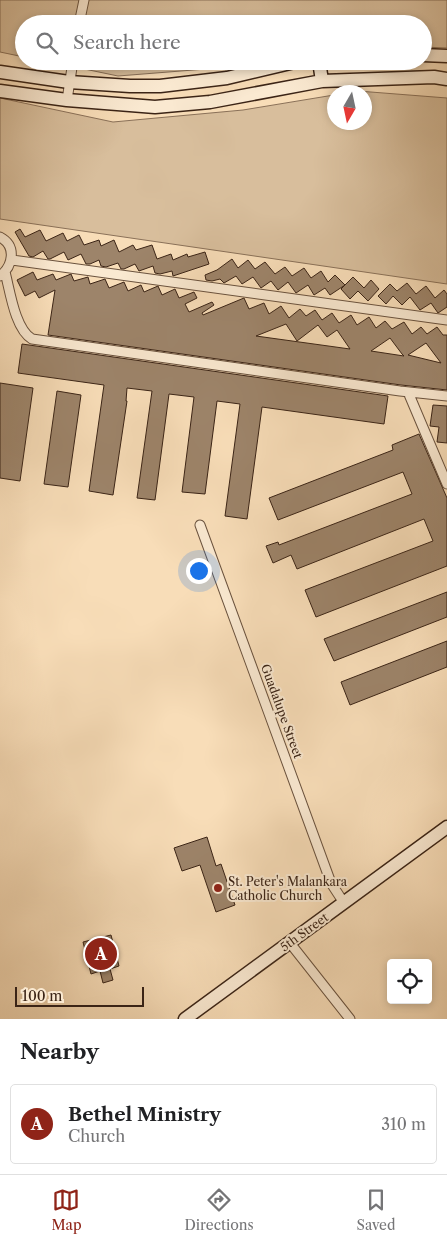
<!DOCTYPE html>
<style>
body{margin:0;font-family:"Libre Caslon Text",serif;background:#f2f2f2;color:#202124}
.controls{position:absolute;right:15px;bottom:15px;display:grid;overflow:hidden;border-radius:5px;box-shadow:0 2px 8px #0003}
.controls button{width:45px;height:45px;display:grid;place-items:center;padding:0;border:0;border-bottom:1px solid #e0e0e0;background:#fff;color:#202124;font:25px sans-serif}
.compass{position:absolute;left:327px;top:85px;width:45px;height:45px;border-radius:50%;background:#fff;box-shadow:0 2px 8px #0003;rotate:189deg}
.scale{position:absolute;left:15px;bottom:12px;width:129px;box-sizing:border-box;padding-left:5px;border:2px solid #3b2416;border-top:0;font-size:14px;line-height:18px;white-space:nowrap;color:#3b2416;-webkit-text-stroke:4px #fae9d1;paint-order:stroke}
.you{position:absolute;left:198px;top:570px;width:18px;height:18px;margin:-12px;border:4px solid #fff;border-radius:50%;background:#1a73e8;box-shadow:0 0 0 8px #1a73e833}
.badge{display:grid;place-items:center;width:32px;height:32px;border-radius:50%;background:#8f2418;color:#fff;font-size:16px;font-weight:700}
.pin{position:absolute;translate:-50% -50%;border:2px solid #fff;box-shadow:0 1px 5px #0006}
.list{margin:0;padding:0;list-style:none}
h2{display:flex;justify-content:space-between;align-items:center;height:65px;margin:0;padding:0 20px;font-size:21px}
h2 small{font-size:16px;font-weight:400;color:#757577}
.list li{display:grid;grid-template-columns:32px 1fr auto;gap:15px;align-items:center;box-sizing:border-box;height:80px;margin:0 10px 10px;padding:0 10px;border:1px solid #e0e0e0;border-radius:5px}
.list b{display:block;font-size:19px;white-space:nowrap}
.list p{margin:0;font-size:16px;white-space:nowrap;color:#757577}
.list em{font-size:16px;font-style:normal;color:#757577}
.icon{flex:none;width:28px;height:28px;fill:none;stroke:currentColor;stroke-width:2;stroke-linecap:round;stroke-linejoin:round}
.map{position:relative;flex:none;width:447px;height:1019px;overflow:hidden}
.search{position:absolute;background:#fff;box-shadow:0 2px 8px #0003;left:15px;right:15px;top:15px;height:55px;display:flex;align-items:center;gap:12px;box-sizing:border-box;padding:0 18px;border-radius:28px;color:#757577;font-size:19px}
.sheet{height:155px;background:#fff}
nav{display:flex;justify-content:space-around;align-items:center;box-sizing:border-box;height:70px;border-top:1px solid #e0e0e0;background:#fff;font-size:14px;color:#757577}
nav a{display:grid;justify-items:center;gap:2px}
nav .on{color:#8f2418}
.map>svg:first-child{display:block}
</style>
<div class="map">
<svg width="447" height="1019" viewBox="0 0 447 1019">
<rect width="100%" height="100%" fill="#f8ddb8"/>
<filter id="stains"><feTurbulence type="fractalNoise" baseFrequency=".004" numOctaves="4"/><feColorMatrix values="0 0 0 0 .2 0 0 0 0 .09 0 0 0 0 .02 0 0 0 .5 -.17"/></filter>
<radialGradient id="worn" r=".72"><stop offset=".6" stop-color="#630" stop-opacity="0"/><stop offset="1" stop-color="#630" stop-opacity=".3"/></radialGradient>
<!-- green -->
<path fill="#d8be9c" stroke="#8a7159" d="M 0,0 L 447,0 L 447,48 L 423,47 L 423,24 L 24,24 L 24,57 L 0,52 Z
M 46,61 L 258,61 L 231,67 L 118,76 Z
M 358,91 L 447,98 L 447,284 L 0,219 L 0,98 L 113,122 L 243,110 L 334,95 L 334,122 L 364,122 L 364,92 L 348,92 Z"/>
<!-- building -->
<path fill="#9d846a" stroke="#3b2416" fill-rule="evenodd" d="M 20,229 L 25,237 L 40,230 L 46,241 L 63,233 L 67,241 L 79,235 L 84,245 L 99,240 L 101,246 L 114,240 L 119,252 L 133,245 L 136,250 L 152,245 L 157,259 L 171,254 L 173,260 L 187,254 L 188,257 L 205,252 L 209,264 L 173,276 L 172,271 L 160,274 L 155,273 L 153,266 L 139,271 L 135,264 L 124,269 L 121,269 L 118,263 L 106,267 L 101,266 L 99,260 L 90,264 L 86,264 L 81,254 L 68,260 L 64,252 L 50,259 L 48,259 L 43,251 L 33,257 L 29,256 L 15,232 Z
M 232,259 L 238,268 L 248,260 L 255,269 L 265,262 L 275,274 L 285,267 L 292,276 L 304,268 L 311,278 L 321,271 L 328,282 L 335,275 L 345,285 L 330,295 L 325,288 L 314,295 L 308,285 L 296,293 L 288,282 L 278,290 L 271,281 L 261,288 L 253,277 L 242,284 L 236,276 L 224,283 L 220,279 L 212,281 L 206,280 L 205,275 L 217,270 Z
M 33,272 L 37,280 L 53,274 L 56,280 L 71,274 L 74,281 L 88,277 L 90,284 L 105,279 L 109,288 L 124,282 L 128,291 L 141,285 L 144,292 L 158,286 L 162,295 L 175,289 L 179,298 L 194,292 L 197,298 L 185,304 L 189,312 L 212,302 L 214,305 L 202,313 L 203,315 L 244,298 L 249,309 L 264,303 L 269,314 L 281,306 L 289,318 L 300,309 L 306,316 L 315,310 L 322,320 L 332,313 L 339,323 L 351,315 L 357,325 L 369,317 L 376,328 L 385,321 L 392,329 L 404,322 L 412,334 L 421,327 L 427,334 L 437,327 L 443,335 L 447,335 L 447,390 L 401,385 L 48,335 L 55,290 L 39,298 L 35,291 L 25,296 L 17,280 ZM 286,324 L 297,341 L 318,325 L 327,337 L 337,330 L 350,349 L 256,336 ZM 390,338 L 402,354 L 404,356 L 371,351 ZM 426,343 L 441,363 L 408,355 Z
M 353,277 L 364,288 L 371,280 L 379,289 L 368,301 L 358,291 L 350,299 L 341,289 Z
M 407,283 L 416,294 L 426,286 L 435,298 L 444,290 L 447,294 L 447,307 L 438,313 L 431,303 L 420,310 L 410,297 L 402,305 L 393,296 L 386,304 L 378,296 L 390,284 L 397,291 Z
M 22,344 L 388,396 L 384,424 L 262,407 L 247,519 L 225,516 L 240,404 L 217,401 L 205,494 L 182,492 L 194,397 L 169,394 L 155,500 L 137,498 L 152,391 L 127,388 L 126,401 L 127,401 L 113,495 L 89,491 L 104,385 L 18,373 Z
M 0,383 L 33,388 L 20,481 L 0,478 Z
M 57,391 L 81,395 L 68,487 L 44,484 Z
M 433,405 L 447,406 L 447,443 L 437,442 L 439,427 L 430,426 Z
M 419,434 L 447,498 L 447,566 L 316,617 L 305,590 L 433,541 L 424,519 L 297,569 L 291,555 L 273,563 L 266,546 L 278,542 L 279,545 L 412,494 L 403,472 L 278,520 L 269,498 L 393,450 L 392,445 Z
M 447,592 L 447,617 L 334,661 L 324,639 Z
M 447,641 L 447,667 L 350,705 L 341,682 Z
M 207,837 L 216,866 L 221,864 L 235,905 L 216,912 L 200,865 L 182,871 L 174,848 Z
M 111,935 L 119,966 L 110,969 L 113,980 L 103,983 L 100,971 L 91,974 L 83,942 Z"/>
<g fill="none" stroke-linecap="round" stroke-linejoin="round">
<defs>
<path id="minor" d="M 79,24 L 84,0
M 67,100 L 73,61
M 0,237 C 17,246 13,266 0,276
M 12,260 L 447,320
M 5,272 C 10,291 15,329 32,339 L 400,391 L 447,396
M 408,392 L 447,484
M 200,525 L 331,883 L 344,903
M 290,943 L 350,1019"/>
<path id="secondary" d="M 423,55 L 447,56
M 319,61 L 322,81
M 0,72 L 69,82 L 130,86 L 160,86 L 227,78 L 299,61
M 0,91 L 67,100 L 155,107 L 210,102 L 322,81 L 434,77 L 447,79
M 185,1019 L 447,827"/>
</defs>
<!-- minor casing -->
<use href="#minor" stroke="#6a523e" stroke-width="11"/>
<!-- secondary casing -->
<use href="#secondary" stroke="#3b2416" stroke-width="15"/>
<!-- minor -->
<use href="#minor" stroke="#fae9d1" stroke-width="9"/>
<!-- secondary -->
<use href="#secondary" stroke="#fae9d1" stroke-width="12"/>
</g>
<!-- markers -->
<circle fill="#8f2418" stroke="#fae9d1" stroke-width="2" cx="218" cy="888" r="5"/>
<g text-anchor="middle" dominant-baseline="central" stroke-width="4" stroke-linejoin="round" paint-order="stroke">
<!-- street labels -->
<g font-size="12" fill="#3b2416" stroke="#fae9d1">
<text transform="translate(282 711) rotate(70)">Guadalupe Street</text>
<text transform="translate(304 932) rotate(-36)">5th Street</text>
</g>
<!-- poi labels -->
<g font-size="12" fill="#3b2416" stroke="#fae9d1" text-anchor="start">
<text x="228" y="881">St. Peter's Malankara<tspan x="228" dy="14">Catholic Church</tspan></text>
</g>
</g>
<rect width="100%" height="100%" filter="url(#stains)"/>
<rect width="100%" height="100%" fill="url(#worn)"/>
</svg>
<div class="controls">
<button><svg class="icon" aria-label="locate" viewBox="0 0 24 24"><circle cx="12" cy="12" r="6"/><path d="M12 2v4M12 18v4M2 12h4M18 12h4"/></svg></button>
</div>
<svg class="compass" viewBox="-18 -18 36 36"><path d="M0-13l5 13h-10z" fill="#e53935"/><path d="M0 13l5-13h-10z" fill="#757577"/></svg>
<div class="scale">100 m</div>
<div class="you"></div>
<div class="pin badge" style="left:101px;top:954px">A</div>
<div class="search"><svg class="icon" aria-label="search" viewBox="0 0 24 24"><circle cx="10" cy="10" r="6"/><path d="M15 15l6 6"/></svg>Search here</div>
</div>
<section class="sheet">
<h2>Nearby<small></small></h2>
<ul class="list">
<li><span class="badge">A</span><div><b>Bethel Ministry</b><p>Church</p></div><em>310 m</em></li>
</ul>
</section>
<nav>
<a class="on"><svg class="icon" aria-label="map" viewBox="0 0 24 24"><path d="M3 6l6-2 6 2 6-2v14l-6 2-6-2-6 2zM9 4v14M15 6v14"/></svg>Map</a>
<a><svg class="icon" aria-label="directions" viewBox="0 0 24 24"><path d="M12 3l9 9-9 9-9-9zM9 14v-3h6M13 9l2 2-2 2"/></svg>Directions</a>
<a><svg class="icon" aria-label="saved" viewBox="0 0 24 24"><path d="M7 4h10v16l-5-4-5 4z"/></svg>Saved</a>
</nav>
